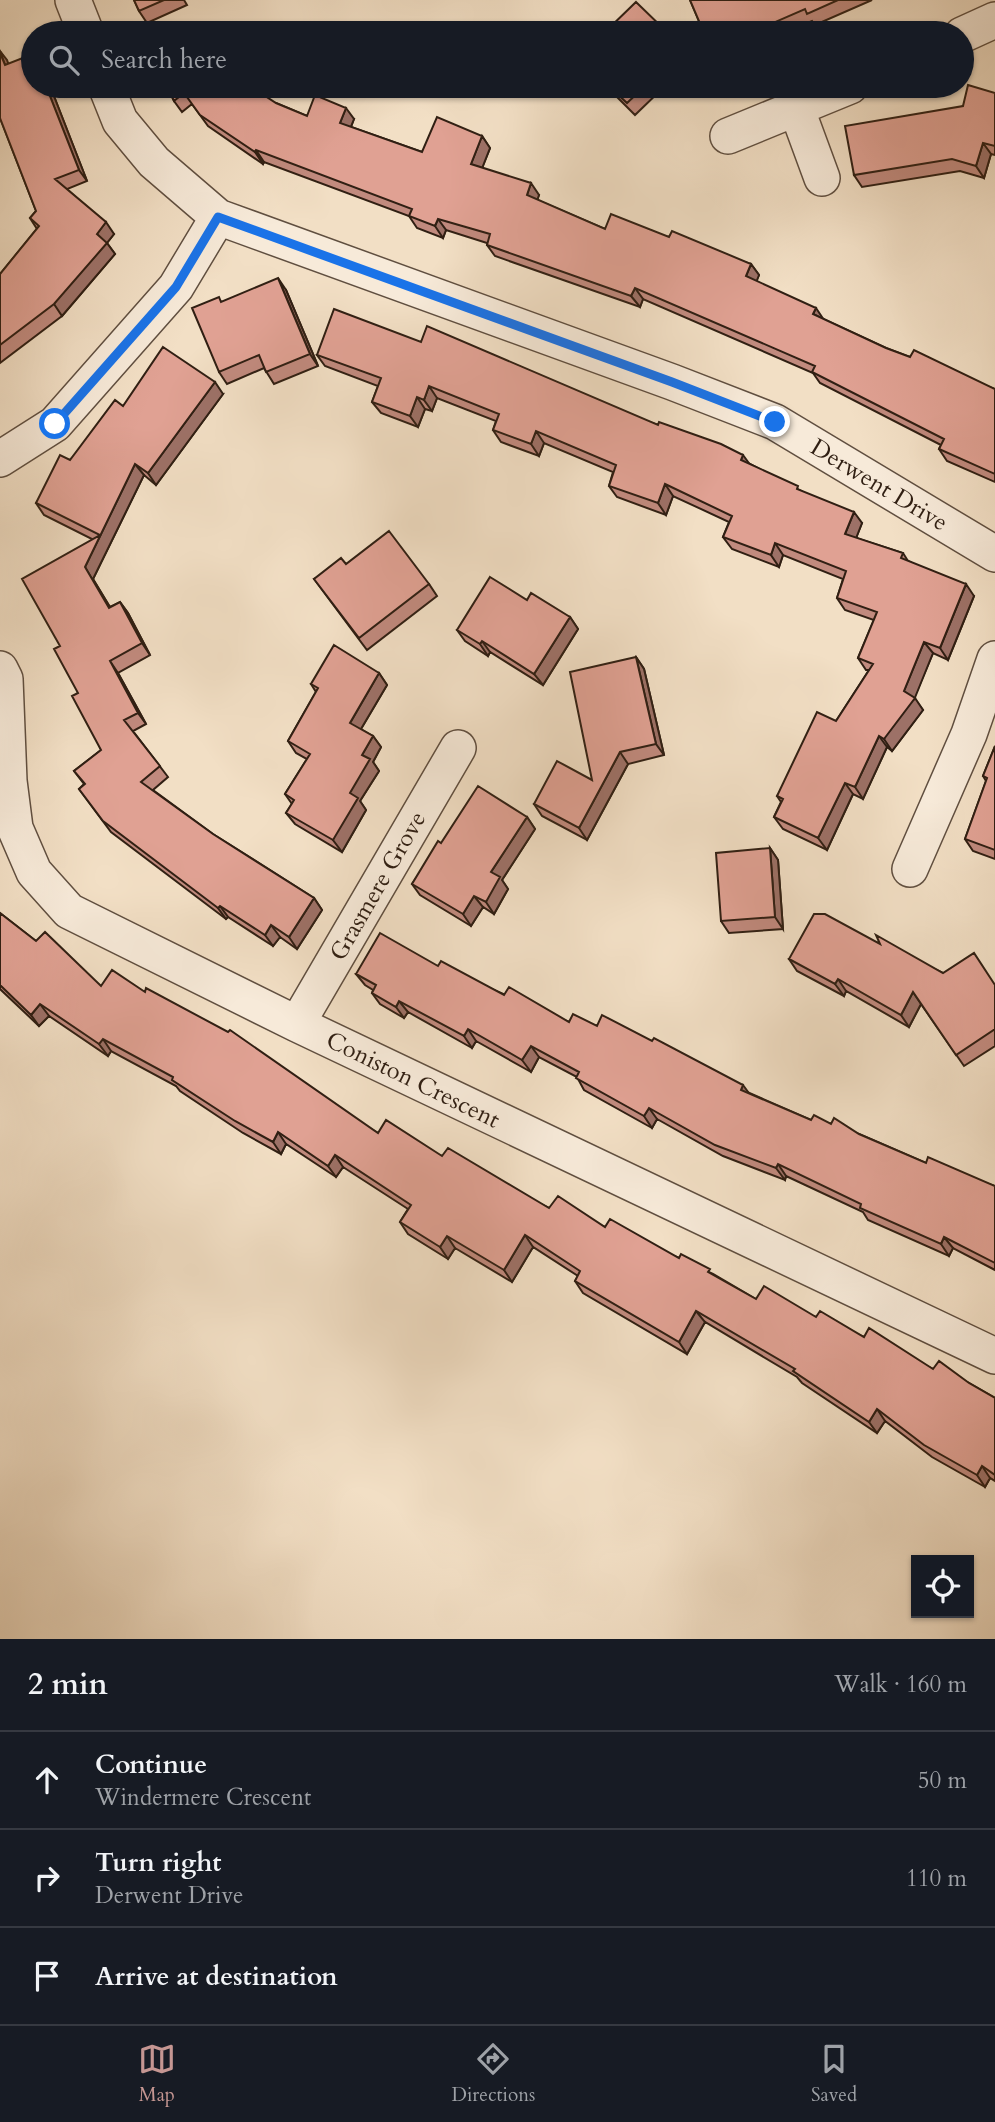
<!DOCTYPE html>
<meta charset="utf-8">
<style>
body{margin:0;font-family:Cardo,serif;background:#242831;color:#f1f3f6}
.controls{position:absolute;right:21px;bottom:21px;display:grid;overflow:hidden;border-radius:0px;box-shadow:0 2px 5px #0004}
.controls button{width:63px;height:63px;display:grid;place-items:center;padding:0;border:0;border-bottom:2px solid #363941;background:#171b24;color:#f1f3f6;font:35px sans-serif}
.stop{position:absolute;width:21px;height:21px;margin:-16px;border:5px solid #1a73e8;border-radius:50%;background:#fff}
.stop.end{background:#1a73e8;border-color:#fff;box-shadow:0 2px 7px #0008}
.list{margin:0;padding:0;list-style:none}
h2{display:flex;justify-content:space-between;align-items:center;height:91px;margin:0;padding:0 28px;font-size:30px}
h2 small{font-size:23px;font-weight:400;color:#9ea1a6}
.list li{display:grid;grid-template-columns:46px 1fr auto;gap:21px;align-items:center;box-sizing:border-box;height:98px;padding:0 28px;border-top:2px solid #363941}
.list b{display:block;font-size:26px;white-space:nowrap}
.list p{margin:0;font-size:23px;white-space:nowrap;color:#9ea1a6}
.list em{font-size:23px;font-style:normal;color:#9ea1a6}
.icon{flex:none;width:38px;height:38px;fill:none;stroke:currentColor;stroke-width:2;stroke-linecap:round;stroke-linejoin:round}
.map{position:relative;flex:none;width:995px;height:1639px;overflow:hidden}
.search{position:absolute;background:#171b24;box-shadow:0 2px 5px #0004;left:21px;right:21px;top:21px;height:77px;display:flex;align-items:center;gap:18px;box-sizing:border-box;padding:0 24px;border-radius:38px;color:#9ea1a6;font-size:26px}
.sheet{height:385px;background:#171b24}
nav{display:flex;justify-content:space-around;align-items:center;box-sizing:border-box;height:98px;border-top:2px solid #363941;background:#171b24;font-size:19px;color:#9ea1a6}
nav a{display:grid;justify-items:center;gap:4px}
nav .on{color:#c59692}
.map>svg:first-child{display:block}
</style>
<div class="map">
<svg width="995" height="1639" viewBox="0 0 995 1639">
<rect width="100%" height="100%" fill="#f2dfc5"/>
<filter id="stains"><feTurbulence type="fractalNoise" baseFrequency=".00286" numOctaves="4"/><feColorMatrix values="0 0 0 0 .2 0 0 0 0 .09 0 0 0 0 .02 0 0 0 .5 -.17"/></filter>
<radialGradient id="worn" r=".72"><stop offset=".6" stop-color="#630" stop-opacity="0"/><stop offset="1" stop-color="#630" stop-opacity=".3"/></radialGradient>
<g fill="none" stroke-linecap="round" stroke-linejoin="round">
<defs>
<path id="street" d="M 73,0 L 86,33
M 962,35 L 995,20
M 106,86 L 120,121 L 154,162 L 218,217 L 672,382 L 775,422 L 995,554
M 797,110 L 822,178
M 728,136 L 850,86
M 0,459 L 55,424 L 176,287 L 218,217
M 0,669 L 5,679 L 9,781 L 15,828 L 34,872 L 69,911 L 297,1024 L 995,1356
M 910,869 L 969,734 L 995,659
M 297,1024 L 458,748"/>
</defs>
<!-- street casing -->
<use href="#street" stroke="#604f40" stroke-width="38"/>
<!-- street -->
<use href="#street" stroke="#f7ead9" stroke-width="35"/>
</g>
<!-- wall -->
<path fill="#c18a7e" stroke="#301f13" stroke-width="2" d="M 134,0 L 184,0 L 187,5 L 147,23 L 139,11 Z
M 690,0 L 872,0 L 815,25 L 812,21 L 784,33 L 704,33 Z
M 0,51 L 8,64 L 33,86 L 50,86 L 87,181 L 67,189 L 114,234 L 107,243 L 115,254 L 62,316 L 0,363 L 0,274 L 37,229 L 30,218 L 36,211 L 0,118 Z
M 167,86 L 276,103 L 307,116 L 354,119 L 351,127 L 422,152 L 482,136 L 490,148 L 482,168 L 539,195 L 537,200 L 605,229 L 669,237 L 751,264 L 759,275 L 756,281 L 823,319 L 886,348 L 995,389 L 995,482 L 947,461 L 939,449 L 941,445 L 820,383 L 813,373 L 643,299 L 640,307 L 495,256 L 487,245 L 487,243 L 446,230 L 443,238 L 417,228 L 409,216 L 264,162 L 263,164 L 208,126 L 192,104 L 182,112 L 174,101 Z
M 606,86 L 665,86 L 635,115 Z
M 995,93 L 995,155 L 991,154 L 984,178 L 960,171 L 862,187 L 854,175 L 963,106 Z
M 286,290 L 318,366 L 274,384 L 264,368 L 227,384 L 219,372 L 222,302 Z
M 421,342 L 658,425 L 750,464 L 862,523 L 856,538 L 903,553 L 908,561 L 974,596 L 948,660 L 933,653 L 914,698 L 923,710 L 892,751 L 887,747 L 863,799 L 853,794 L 827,850 L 783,829 L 774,817 L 781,802 L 777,796 L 836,721 L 869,670 L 866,670 L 858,658 L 874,620 L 845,610 L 837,598 L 843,579 L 783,555 L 779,567 L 732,549 L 723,537 L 729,522 L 673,496 L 666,515 L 617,497 L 609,486 L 613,472 L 544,443 L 539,456 L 501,442 L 493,430 L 496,421 L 437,398 L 432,411 L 425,409 L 418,427 L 381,413 L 372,402 L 378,386 L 325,366 L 317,355 Z
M 223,394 L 156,485 L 144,475 L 93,579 L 110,607 L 120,602 L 128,613 L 150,655 L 118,673 L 146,724 L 133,731 L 168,777 L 153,790 L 213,834 L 314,898 L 322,910 L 297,949 L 280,937 L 273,946 L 228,917 L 226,919 L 111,832 L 79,789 L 84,784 L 74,771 L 101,750 L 60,646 L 92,539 L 44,515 L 36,503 L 70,460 L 123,406 Z
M 346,564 L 429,584 L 437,596 L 367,650 L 314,579 Z
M 527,600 L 570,617 L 578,629 L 543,685 L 490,652 L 488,656 L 465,641 L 457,630 Z
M 636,657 L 644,669 L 664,755 L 628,764 L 587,840 L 542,816 L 534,804 L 592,780 Z
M 379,673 L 387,685 L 361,729 L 373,736 L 381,747 L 373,762 L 379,771 L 360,801 L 366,810 L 342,852 L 295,824 L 286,813 L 292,804 L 285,794 L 307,759 L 296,753 L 288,741 L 316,692 L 311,684 Z
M 995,746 L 995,859 L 973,851 L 965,839 L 986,781 L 983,776 Z
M 527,817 L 535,829 L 502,880 L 508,889 L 494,914 L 483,907 L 471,926 L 420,895 L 412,884 L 441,843 Z
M 770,848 L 778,860 L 783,929 L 729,933 L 721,921 Z
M 0,913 L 36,941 L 101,986 L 145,992 L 378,1133 L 442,1156 L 549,1208 L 605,1227 L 679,1258 L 713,1274 L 756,1299 L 816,1317 L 864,1337 L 933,1369 L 969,1383 L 995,1398 L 995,1481 L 990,1478 L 985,1487 L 932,1457 L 885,1421 L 877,1433 L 802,1383 L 797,1377 L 705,1322 L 687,1354 L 583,1293 L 575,1281 L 578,1276 L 533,1247 L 512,1282 L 455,1248 L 448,1259 L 408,1234 L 400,1222 L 408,1209 L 343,1167 L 336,1177 L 286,1144 L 281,1154 L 243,1133 L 180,1091 L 176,1086 L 111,1051 L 108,1056 L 49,1016 L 39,1026 L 0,989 Z
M 880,944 L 943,973 L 995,984 L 995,1046 L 964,1066 L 921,1004 L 909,1027 L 846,991 L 844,996 L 797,971 L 789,959 Z
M 438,966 L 569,1022 L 597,1026 L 811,1120 L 831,1124 L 859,1134 L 926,1163 L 995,1186 L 995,1270 L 953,1248 L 949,1256 L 868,1220 L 863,1212 L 786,1176 L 785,1180 L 723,1156 L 657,1119 L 652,1128 L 584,1090 L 577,1077 L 539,1057 L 531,1072 L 476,1041 L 472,1048 L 408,1012 L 404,1018 L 380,1004 L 372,993 L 373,990 L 365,985 L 356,974 Z"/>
<!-- shaded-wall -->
<path fill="#9d7167" stroke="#301f13" stroke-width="2" d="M 0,51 L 7,60 L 13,77 L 5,65 Z
M 46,86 L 50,86 L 87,181 L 79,170 Z
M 346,108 L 354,119 L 348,134 L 340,123 Z
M 482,136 L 490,148 L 479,176 L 471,164 Z
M 983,143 L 991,154 L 984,178 L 976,166 Z
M 256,150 L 264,162 L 263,164 L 255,152 Z
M 531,183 L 539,195 L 535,207 L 527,195 Z
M 438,219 L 446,230 L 443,238 L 435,226 Z
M 106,222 L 114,234 L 107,243 L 115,254 L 62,316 L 54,304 L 97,234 Z
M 751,264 L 759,275 L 754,288 L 746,276 Z
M 278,278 L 286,290 L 318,366 L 310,354 Z
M 635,288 L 643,299 L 640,307 L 631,296 Z
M 816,308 L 824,320 L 813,314 Z
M 215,382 L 223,394 L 156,485 L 148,473 Z
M 429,386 L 437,398 L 432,411 L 424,400 Z
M 417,397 L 425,409 L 418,427 L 410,416 Z
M 536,431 L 544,443 L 539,456 L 531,444 Z
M 743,455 L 751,466 L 741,460 Z
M 135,464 L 144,475 L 93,579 L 117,619 L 109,608 L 85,567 Z
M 665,484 L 673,496 L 666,515 L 658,503 Z
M 854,512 L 862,523 L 853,546 L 845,534 Z
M 775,543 L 783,555 L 779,567 L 771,555 Z
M 966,584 L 974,596 L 948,660 L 940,648 Z
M 120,602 L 128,613 L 150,655 L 142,643 Z
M 570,617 L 578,629 L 543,685 L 534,674 Z
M 482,641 L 490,652 L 488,656 L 480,644 Z
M 924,642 L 933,653 L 914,700 L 915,698 L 923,710 L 892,751 L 884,739 Z
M 636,657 L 644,669 L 664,755 L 656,744 Z
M 110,661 L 118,673 L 146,724 L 138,713 Z
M 379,673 L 387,685 L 358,734 L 350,723 Z
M 373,736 L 381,747 L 373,762 L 379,771 L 360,801 L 366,810 L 342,852 L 333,840 L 362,755 Z
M 879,736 L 887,747 L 863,799 L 855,787 Z
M 620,752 L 628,764 L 587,840 L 579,828 Z
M 845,783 L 853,794 L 827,850 L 818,838 Z
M 527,817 L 535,829 L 502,880 L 508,889 L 494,914 L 486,902 L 491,872 Z
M 770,848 L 778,860 L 783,929 L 775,917 Z
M 474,896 L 483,907 L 471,926 L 463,914 Z
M 314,898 L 322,910 L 297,949 L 289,937 Z
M 220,906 L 228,917 L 226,919 L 218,908 Z
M 271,925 L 280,937 L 273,946 L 265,935 Z
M 838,979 L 846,991 L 844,996 L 835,984 Z
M 913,992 L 921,1004 L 909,1027 L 901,1015 Z
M 399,1001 L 408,1012 L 404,1018 L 396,1007 Z
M 40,1004 L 49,1016 L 39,1026 L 31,1015 Z
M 468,1029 L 476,1041 L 472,1048 L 464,1036 Z
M 103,1039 L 111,1051 L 108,1056 L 99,1044 Z
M 531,1046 L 539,1057 L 531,1072 L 522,1060 Z
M 743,1085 L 751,1096 L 741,1090 Z
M 649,1108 L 657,1119 L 652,1128 L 644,1116 Z
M 278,1132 L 286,1144 L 281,1154 L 273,1142 Z
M 335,1155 L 343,1167 L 336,1177 L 328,1166 Z
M 778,1164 L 786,1176 L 785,1180 L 776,1168 Z
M 525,1235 L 533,1247 L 512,1282 L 504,1270 Z
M 447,1236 L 455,1248 L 448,1259 L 440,1247 Z
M 944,1237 L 953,1248 L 949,1256 L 941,1244 Z
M 696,1311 L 705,1322 L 687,1354 L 679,1342 Z
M 877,1409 L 885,1421 L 877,1433 L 869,1422 Z
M 982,1466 L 990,1478 L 985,1487 L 977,1475 Z"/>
<!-- building -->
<path fill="#e0a193" stroke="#301f13" stroke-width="2" d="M 134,0 L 164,0 L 139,11 Z
M 690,0 L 838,0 L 807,14 L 805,9 L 750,33 L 704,33 Z
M 636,2 L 668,33 L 604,33 Z
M 171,26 L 174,33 L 155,33 Z
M 0,53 L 5,65 L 33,54 L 33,86 L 46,86 L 79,170 L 55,179 L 106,222 L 97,234 L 107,243 L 54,304 L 0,345 L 0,274 L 39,226 L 30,218 L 36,211 L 0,118 Z
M 968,85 L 995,93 L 995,146 L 983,143 L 976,166 L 952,159 L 854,175 L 845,126 L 963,106 Z
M 167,86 L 250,86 L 276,103 L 307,116 L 315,95 L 346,108 L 340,123 L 422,152 L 437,117 L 482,136 L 471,164 L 531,183 L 527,195 L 605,229 L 611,214 L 669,237 L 672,231 L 751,264 L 746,276 L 816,308 L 813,314 L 886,348 L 910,357 L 914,350 L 995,389 L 995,474 L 939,449 L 944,439 L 812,372 L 815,366 L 635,288 L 631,296 L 487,245 L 490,234 L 438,219 L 435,226 L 409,216 L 412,209 L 256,150 L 255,152 L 200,115 L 184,93 L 174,101 Z
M 609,86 L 645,86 L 627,103 Z
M 278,278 L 310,354 L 266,372 L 259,355 L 219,372 L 192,308 L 219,297 L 221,302 Z
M 334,309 L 421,342 L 427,326 L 658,425 L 659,422 L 721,444 L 743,455 L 741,460 L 798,486 L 797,489 L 854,512 L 845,534 L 903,553 L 901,558 L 966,584 L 940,648 L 924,642 L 904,691 L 915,698 L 884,739 L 879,736 L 855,787 L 845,783 L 818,838 L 774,817 L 783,799 L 777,796 L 817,712 L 836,721 L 873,664 L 858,658 L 877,612 L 837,598 L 846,571 L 775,543 L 771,555 L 723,537 L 732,516 L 665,484 L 658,503 L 609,486 L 616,465 L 536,431 L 531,444 L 493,430 L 499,414 L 429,386 L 424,400 L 417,397 L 410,416 L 372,402 L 381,378 L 317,355 Z
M 163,347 L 215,382 L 148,473 L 135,464 L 85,567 L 109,608 L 120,602 L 142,643 L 110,661 L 138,713 L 124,720 L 160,766 L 141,782 L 213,834 L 314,898 L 289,937 L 271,925 L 265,935 L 220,906 L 218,908 L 103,821 L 79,789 L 85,784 L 74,771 L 101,750 L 72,696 L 78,693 L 54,649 L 60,646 L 22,579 L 100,535 L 36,503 L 60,455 L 70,460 L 115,400 L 123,406 Z
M 389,531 L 429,584 L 359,638 L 314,579 L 341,558 L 346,564 Z
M 490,577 L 527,600 L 531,593 L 570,617 L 534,674 L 482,641 L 480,644 L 457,630 Z
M 334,645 L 379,673 L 350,723 L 373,736 L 362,755 L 370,759 L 350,793 L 358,798 L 333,840 L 286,813 L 294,800 L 285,794 L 310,754 L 288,741 L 318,688 L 311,684 Z
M 636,657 L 656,744 L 620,752 L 579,828 L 534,804 L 557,761 L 592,780 L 570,672 Z
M 995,746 L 995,850 L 965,839 L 987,778 L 983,776 Z
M 478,786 L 527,817 L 491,872 L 500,877 L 486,902 L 474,896 L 463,914 L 412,884 L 438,841 L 441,843 Z
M 770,848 L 775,917 L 721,921 L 716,853 Z
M 0,913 L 36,941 L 45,932 L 101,986 L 112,970 L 145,992 L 146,988 L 228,1032 L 230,1030 L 378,1133 L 386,1120 L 442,1156 L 448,1148 L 549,1208 L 558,1196 L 605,1227 L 610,1219 L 679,1258 L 681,1254 L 710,1269 L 708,1272 L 756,1299 L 764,1286 L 816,1317 L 820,1311 L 864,1337 L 869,1328 L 933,1369 L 939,1361 L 969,1383 L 995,1398 L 995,1475 L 982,1466 L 977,1475 L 924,1445 L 877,1409 L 869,1422 L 793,1371 L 795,1369 L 696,1311 L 679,1342 L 575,1281 L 580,1271 L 525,1235 L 504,1270 L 447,1236 L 440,1247 L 400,1222 L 411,1205 L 335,1155 L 328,1166 L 278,1132 L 273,1142 L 235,1121 L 172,1080 L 173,1077 L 103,1039 L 99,1044 L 40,1004 L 31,1015 L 0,985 Z
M 814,914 L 825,914 L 880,944 L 876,935 L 943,973 L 974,953 L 995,985 L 995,1029 L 956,1055 L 913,992 L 901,1015 L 838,979 L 835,984 L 789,959 Z
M 380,933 L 438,966 L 441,961 L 504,995 L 509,987 L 569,1022 L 573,1014 L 597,1026 L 602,1015 L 652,1041 L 654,1038 L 743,1085 L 741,1090 L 811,1120 L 814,1115 L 831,1124 L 834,1118 L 859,1134 L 926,1163 L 928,1157 L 995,1186 L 995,1263 L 944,1237 L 941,1244 L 860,1208 L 861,1204 L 778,1164 L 776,1168 L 715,1145 L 649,1108 L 644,1116 L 576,1078 L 579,1072 L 531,1046 L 522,1060 L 468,1029 L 464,1036 L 399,1001 L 396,1007 L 372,993 L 376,985 L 356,974 Z"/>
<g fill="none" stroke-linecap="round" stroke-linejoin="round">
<!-- route -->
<path stroke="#1a73e8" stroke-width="9" d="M 55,424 L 176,287 L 218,217 L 672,382 L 775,422"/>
</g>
<g text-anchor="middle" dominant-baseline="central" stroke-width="5" stroke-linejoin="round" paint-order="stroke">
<!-- street labels -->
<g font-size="24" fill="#301f13" stroke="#f7ead9">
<text transform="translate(879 485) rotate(31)">Derwent Drive</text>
<text transform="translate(378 886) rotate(-60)">Grasmere Grove</text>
<text transform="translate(413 1080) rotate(26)">Coniston Crescent</text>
</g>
</g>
<rect width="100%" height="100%" filter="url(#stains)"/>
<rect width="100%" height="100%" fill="url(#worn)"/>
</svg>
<div class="controls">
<button><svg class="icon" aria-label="locate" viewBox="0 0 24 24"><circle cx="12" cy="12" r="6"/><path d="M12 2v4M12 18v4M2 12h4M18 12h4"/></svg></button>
</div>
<div class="stop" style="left:55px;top:424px"></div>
<div class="stop end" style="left:775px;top:422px"></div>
<div class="search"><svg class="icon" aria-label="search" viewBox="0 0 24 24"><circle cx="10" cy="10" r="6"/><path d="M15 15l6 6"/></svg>Search here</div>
</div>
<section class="sheet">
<h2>2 min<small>Walk · 160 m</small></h2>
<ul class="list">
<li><svg class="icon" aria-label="ahead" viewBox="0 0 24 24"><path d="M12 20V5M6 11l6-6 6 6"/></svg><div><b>Continue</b><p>Windermere Crescent</p></div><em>50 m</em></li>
<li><svg class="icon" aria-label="right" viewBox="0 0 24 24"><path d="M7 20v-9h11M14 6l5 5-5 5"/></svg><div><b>Turn right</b><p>Derwent Drive</p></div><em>110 m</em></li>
<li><svg class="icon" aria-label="arrive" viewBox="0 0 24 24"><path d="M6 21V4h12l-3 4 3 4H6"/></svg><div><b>Arrive at destination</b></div></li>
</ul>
</section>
<nav>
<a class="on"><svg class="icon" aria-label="map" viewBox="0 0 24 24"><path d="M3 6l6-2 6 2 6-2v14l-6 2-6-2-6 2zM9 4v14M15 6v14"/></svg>Map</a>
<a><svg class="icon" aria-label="directions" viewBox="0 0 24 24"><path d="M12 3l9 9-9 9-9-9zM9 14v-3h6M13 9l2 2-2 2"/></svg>Directions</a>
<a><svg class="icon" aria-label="saved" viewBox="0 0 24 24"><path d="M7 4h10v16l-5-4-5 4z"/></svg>Saved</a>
</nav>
